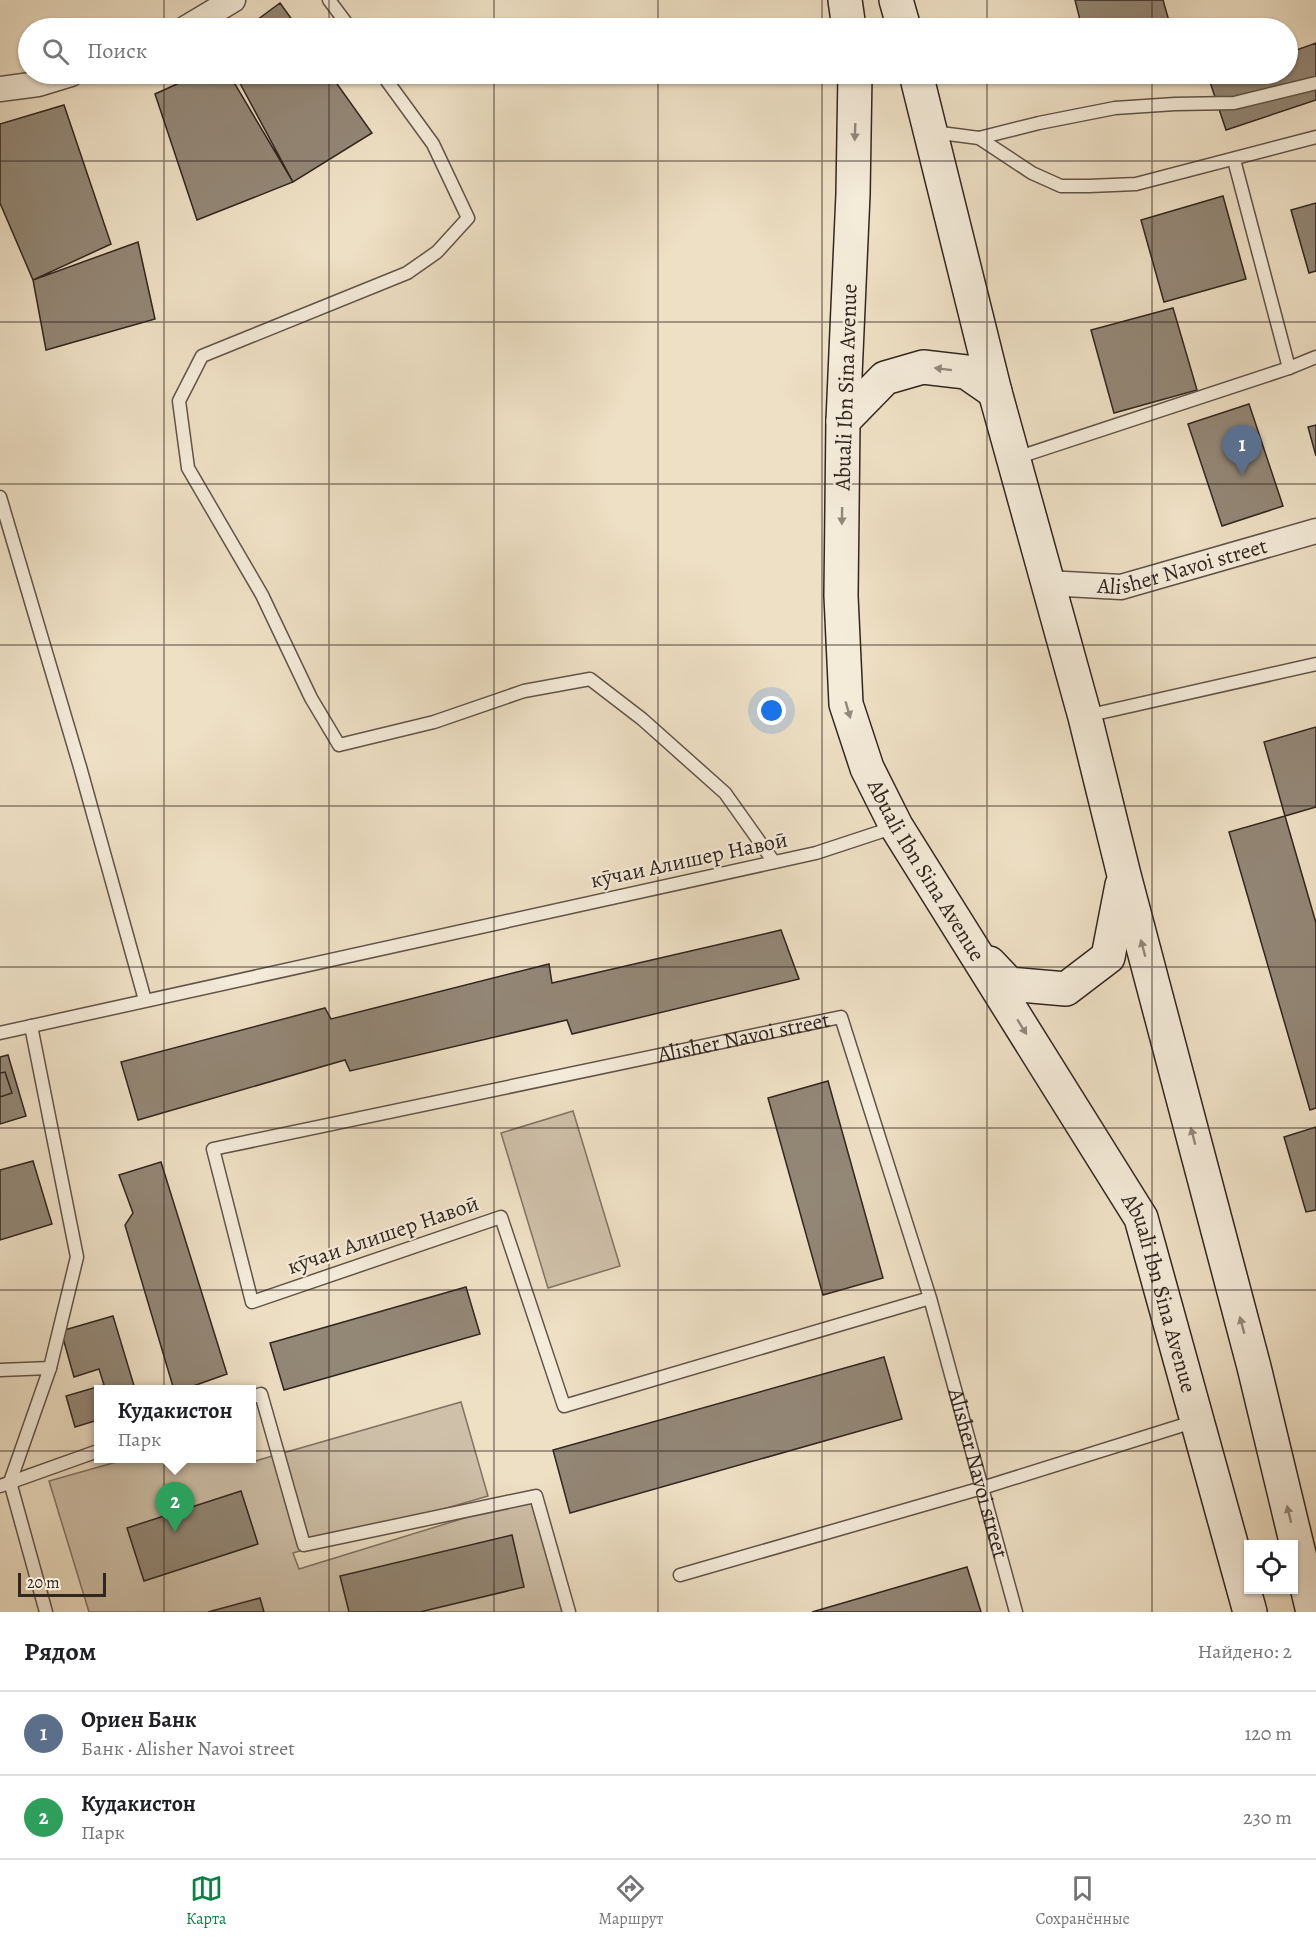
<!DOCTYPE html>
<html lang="ru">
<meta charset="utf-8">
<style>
body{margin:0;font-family:Alegreya,serif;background:#f6f6f6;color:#202124}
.controls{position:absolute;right:18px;bottom:18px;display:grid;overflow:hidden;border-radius:0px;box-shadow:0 2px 4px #0004}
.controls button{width:54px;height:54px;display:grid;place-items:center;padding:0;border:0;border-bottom:2px solid #e0e0e0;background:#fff;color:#202124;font:30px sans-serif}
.scale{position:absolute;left:18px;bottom:15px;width:88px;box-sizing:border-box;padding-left:6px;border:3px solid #312620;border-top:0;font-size:16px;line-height:21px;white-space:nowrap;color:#312620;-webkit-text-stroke:4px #f4ebd9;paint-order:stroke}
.you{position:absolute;left:772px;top:711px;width:21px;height:21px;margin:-15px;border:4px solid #fff;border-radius:50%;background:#1a73e8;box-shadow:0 0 0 9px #1a73e833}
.badge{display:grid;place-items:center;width:39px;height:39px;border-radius:50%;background:#0b8043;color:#fff;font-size:20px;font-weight:700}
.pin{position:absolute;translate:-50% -50px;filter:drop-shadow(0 2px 3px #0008)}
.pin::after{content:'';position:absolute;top:32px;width:21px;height:18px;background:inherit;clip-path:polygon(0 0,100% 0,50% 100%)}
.popup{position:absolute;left:94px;top:1385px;width:162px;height:78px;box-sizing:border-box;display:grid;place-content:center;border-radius:0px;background:#fff;filter:drop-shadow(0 2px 4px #0005);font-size:20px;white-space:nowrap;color:#757577}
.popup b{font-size:22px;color:#202124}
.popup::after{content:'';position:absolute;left:50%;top:100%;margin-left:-12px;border:12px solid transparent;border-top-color:#fff}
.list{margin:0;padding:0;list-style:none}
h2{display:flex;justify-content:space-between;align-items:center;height:78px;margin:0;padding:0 24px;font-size:26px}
h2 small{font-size:20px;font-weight:400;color:#757577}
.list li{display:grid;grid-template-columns:39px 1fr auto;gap:18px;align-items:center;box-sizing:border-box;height:84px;padding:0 24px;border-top:2px solid #e0e0e0}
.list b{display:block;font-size:22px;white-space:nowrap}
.list p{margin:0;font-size:20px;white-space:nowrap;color:#757577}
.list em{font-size:20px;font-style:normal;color:#757577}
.icon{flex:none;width:33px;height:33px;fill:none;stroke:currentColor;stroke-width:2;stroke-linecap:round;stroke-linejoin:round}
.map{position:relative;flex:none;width:1316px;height:1612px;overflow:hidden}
.search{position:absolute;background:#fff;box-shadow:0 2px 4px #0004;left:18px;right:18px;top:18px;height:66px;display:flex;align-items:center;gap:15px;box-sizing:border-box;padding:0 21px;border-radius:33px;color:#757577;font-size:22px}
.sheet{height:246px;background:#fff}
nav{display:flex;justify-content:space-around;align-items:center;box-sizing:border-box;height:84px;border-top:2px solid #e0e0e0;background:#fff;font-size:16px;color:#757577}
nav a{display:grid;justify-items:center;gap:3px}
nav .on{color:#0b8043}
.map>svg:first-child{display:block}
</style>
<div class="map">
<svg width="1316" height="1612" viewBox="0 0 1316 1612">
<rect width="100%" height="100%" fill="#eee0c5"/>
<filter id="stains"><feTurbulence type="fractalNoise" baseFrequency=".00333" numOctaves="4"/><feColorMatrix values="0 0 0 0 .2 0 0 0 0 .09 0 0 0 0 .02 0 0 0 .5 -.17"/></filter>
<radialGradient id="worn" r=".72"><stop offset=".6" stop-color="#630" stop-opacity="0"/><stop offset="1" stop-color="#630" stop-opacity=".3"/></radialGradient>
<!-- green -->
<path fill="#cec0a9" stroke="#807364" stroke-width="1.5" d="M 573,1111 L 620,1266 L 548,1288 L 501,1133 Z
M 461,1402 L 488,1496 L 293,1553 L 299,1569 L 536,1496 L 562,1612 L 89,1612 L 49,1481 L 127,1459 L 252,1458 L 252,1452 L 255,1461 Z"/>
<!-- building -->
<path fill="#938776" stroke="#312620" stroke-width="1.5" d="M 1075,0 L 1163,0 L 1171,28 L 1082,28 Z
M 280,3 L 298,28 L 246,28 Z
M 1316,43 L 1316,100 L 1226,130 L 1209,79 L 1226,74 L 1288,74 L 1288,53 Z
M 199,74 L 229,74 L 293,182 L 197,220 L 155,94 Z
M 235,74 L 330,74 L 372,133 L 293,182 Z
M 64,105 L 111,244 L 33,280 L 0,203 L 0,124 Z
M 1223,196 L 1246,279 L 1164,302 L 1141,220 Z
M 1316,203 L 1316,271 L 1309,273 L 1291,210 Z
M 138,242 L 155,319 L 46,350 L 33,280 Z
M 1173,308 L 1197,390 L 1114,413 L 1091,330 Z
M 1249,404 L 1283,506 L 1222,526 L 1188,424 Z
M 1316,425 L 1316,456 L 1308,427 Z
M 1316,727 L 1316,807 L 1285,816 L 1264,742 Z
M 1285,816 L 1316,923 L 1316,1108 L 1310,1110 L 1229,832 Z
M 781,930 L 799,979 L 572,1034 L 567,1020 L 350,1071 L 345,1060 L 138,1120 L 121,1062 L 325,1008 L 331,1019 L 549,964 L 552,983 Z
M 8,1055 L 26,1116 L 0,1124 L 0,1057 Z
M 5,1072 L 12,1093 L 0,1097 L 0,1073 Z
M 828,1081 L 883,1278 L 823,1295 L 768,1098 Z
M 1316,1127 L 1316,1210 L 1306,1212 L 1284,1137 Z
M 33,1161 L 52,1224 L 0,1240 L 0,1170 Z
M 161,1162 L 227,1374 L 182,1390 L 174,1390 L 125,1225 L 133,1213 L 119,1175 Z
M 466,1287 L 480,1334 L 284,1390 L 270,1343 Z
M 113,1316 L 135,1389 L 98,1390 L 98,1420 L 75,1427 L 66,1396 L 104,1385 L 99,1369 L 74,1377 L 61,1331 Z
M 884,1357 L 902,1419 L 570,1513 L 553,1450 Z
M 241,1491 L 258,1544 L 144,1581 L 127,1528 Z
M 512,1535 L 524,1587 L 420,1612 L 349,1612 L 340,1576 Z
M 967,1567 L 981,1612 L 812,1612 Z
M 260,1598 L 264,1612 L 208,1612 Z"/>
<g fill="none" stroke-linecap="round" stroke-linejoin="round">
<defs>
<g id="service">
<path d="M 329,0 L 350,28"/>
<path d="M 382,74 L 433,144 L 468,218 L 437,252 L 407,273 L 202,356 L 179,401 L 188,468 L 262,595 L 311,698 L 339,745 L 434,722 L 524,691 L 590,679 L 642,719 L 725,793 L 774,862"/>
<path d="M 933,132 L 979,138 L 1032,173 L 1061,186 L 1089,186 L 1136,184 L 1316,137"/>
<path d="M 979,138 L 1039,123 L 1115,108 L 1175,104 L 1234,103 L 1316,83"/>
<path d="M 1289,368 L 1316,357"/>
<path d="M 1016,458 L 1289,368 L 1234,160"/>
<path d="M 0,497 L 80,767 L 145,1000"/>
<path d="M 1086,716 L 1316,664"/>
<path d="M 0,1033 L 816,853 L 895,827"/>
<path id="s1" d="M 930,1298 L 564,1406 L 501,1217 L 252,1302 L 213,1149 L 841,1017 L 930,1298 L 1016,1612"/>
<path d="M 0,1370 L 50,1368 L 77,1257 L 31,1026"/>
<path d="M 252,1397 L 261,1394 L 304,1545 L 536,1496 L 569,1612"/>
<path d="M 10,1482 L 46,1612"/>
<path d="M 10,1482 L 50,1368"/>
<path d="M 0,1486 L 98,1451"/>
<path d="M 680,1575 L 982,1488 L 1196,1421"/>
</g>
<g id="minor">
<path d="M 186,28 L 233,0"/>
<path d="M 0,89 L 38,84 L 71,74"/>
<path id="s2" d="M 1047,583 L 1121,587 L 1316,531"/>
</g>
<g id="secondary">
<path d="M 845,0 L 849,28"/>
<path d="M 896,0 L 904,28"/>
<path id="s3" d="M 855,74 L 853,194 L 843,421 L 841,596 L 846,704 L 867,768 L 896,826 L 1141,1218 L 1250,1612"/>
<path d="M 916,74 L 995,392 L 1085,717 L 1124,875 L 1254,1367 L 1313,1612"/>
<path d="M 843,421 L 885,378 L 923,367 L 966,372 L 995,392"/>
<path d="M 989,963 L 1009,984 L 1066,989 L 1108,957 L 1122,885"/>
</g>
</defs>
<!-- service casing -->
<use href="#service" stroke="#605449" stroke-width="15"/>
<!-- minor casing -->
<use href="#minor" stroke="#605449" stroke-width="27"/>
<!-- secondary casing -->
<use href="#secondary" stroke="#312620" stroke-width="36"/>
<!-- service -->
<use href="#service" stroke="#f4ebd9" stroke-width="12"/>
<!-- minor -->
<use href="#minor" stroke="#f4ebd9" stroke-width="24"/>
<!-- secondary -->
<use href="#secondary" stroke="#f4ebd9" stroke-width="33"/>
</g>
<!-- one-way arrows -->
<defs><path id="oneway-solid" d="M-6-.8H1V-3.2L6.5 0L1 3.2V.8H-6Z" transform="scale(1.5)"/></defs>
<g fill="#92887c">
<use href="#oneway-solid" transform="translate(855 132) rotate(92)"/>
<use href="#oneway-solid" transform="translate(943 369) rotate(-173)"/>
<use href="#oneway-solid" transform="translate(842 516) rotate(91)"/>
<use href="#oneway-solid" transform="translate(848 710) rotate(74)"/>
<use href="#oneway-solid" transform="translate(1143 948) rotate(-105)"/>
<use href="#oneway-solid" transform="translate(1022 1027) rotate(58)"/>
<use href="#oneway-solid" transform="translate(1193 1136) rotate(-105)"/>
<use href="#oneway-solid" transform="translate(1242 1325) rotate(-105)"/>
<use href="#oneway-solid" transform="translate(1289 1514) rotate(-104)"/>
</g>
<!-- grid -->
<path fill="none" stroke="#312620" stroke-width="1.5" stroke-opacity="0.55" d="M 164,0 L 164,28M 329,0 L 329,28M 494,0 L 494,28M 658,0 L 658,28M 822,0 L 822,28M 987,0 L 987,28M 1152,0 L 1152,28M 164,74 L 164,1612M 329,74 L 329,1612M 494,74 L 494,1612M 658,74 L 658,1612M 822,74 L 822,1612M 987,74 L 987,1612M 1152,74 L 1152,1612M 0,161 L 1316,161M 0,322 L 1316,322M 0,484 L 1316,484M 0,645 L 1316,645M 0,806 L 1316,806M 0,967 L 1316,967M 0,1128 L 1316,1128M 0,1290 L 1316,1290M 0,1451 L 1316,1451"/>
<g text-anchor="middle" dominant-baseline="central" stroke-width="4.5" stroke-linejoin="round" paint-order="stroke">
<!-- street labels -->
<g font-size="22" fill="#312620" stroke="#f4ebd9">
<text transform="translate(846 387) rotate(-88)">Abuali Ibn Sina Avenue</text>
<text stroke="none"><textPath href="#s2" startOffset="138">Alisher Navoi street</textPath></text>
<text transform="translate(689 860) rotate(-12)">кӯчаи Алишер Навоӣ</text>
<text stroke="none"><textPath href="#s3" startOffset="816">Abuali Ibn Sina Avenue</textPath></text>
<text stroke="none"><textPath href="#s1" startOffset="1544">Alisher Navoi street</textPath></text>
<text transform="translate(383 1235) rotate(-19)">кӯчаи Алишер Навоӣ</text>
<text stroke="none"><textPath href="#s3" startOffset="1302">Abuali Ibn Sina Avenue</textPath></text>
<text stroke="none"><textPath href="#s1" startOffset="2120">Alisher Navoi street</textPath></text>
</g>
</g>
<rect width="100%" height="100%" filter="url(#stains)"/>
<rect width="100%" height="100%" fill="url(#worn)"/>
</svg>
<div class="controls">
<button><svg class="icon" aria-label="locate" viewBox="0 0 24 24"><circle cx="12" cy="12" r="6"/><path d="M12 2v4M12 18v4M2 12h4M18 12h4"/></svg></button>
</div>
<div class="scale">20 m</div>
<div class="you"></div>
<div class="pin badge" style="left:1242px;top:475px;background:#5c6f8a">1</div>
<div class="pin badge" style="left:175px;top:1532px;background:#2e9e5b">2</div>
<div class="popup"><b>Кудакистон</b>Парк</div>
<div class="search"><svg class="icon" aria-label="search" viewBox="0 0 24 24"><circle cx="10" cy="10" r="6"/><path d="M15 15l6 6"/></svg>Поиск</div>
</div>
<section class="sheet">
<h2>Рядом<small>Найдено: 2</small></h2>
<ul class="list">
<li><span class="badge" style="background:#5c6f8a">1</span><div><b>Ориен Банк</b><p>Банк · Alisher Navoi street</p></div><em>120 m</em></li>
<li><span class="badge" style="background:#2e9e5b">2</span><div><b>Кудакистон</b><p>Парк</p></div><em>230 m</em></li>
</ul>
</section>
<nav>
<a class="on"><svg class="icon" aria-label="map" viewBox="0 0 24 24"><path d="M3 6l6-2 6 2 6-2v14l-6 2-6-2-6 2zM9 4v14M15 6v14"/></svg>Карта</a>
<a><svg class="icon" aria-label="directions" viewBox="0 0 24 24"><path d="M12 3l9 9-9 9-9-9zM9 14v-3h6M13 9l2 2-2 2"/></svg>Маршрут</a>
<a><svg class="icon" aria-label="saved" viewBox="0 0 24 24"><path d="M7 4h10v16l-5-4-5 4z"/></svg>Сохранённые</a>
</nav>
